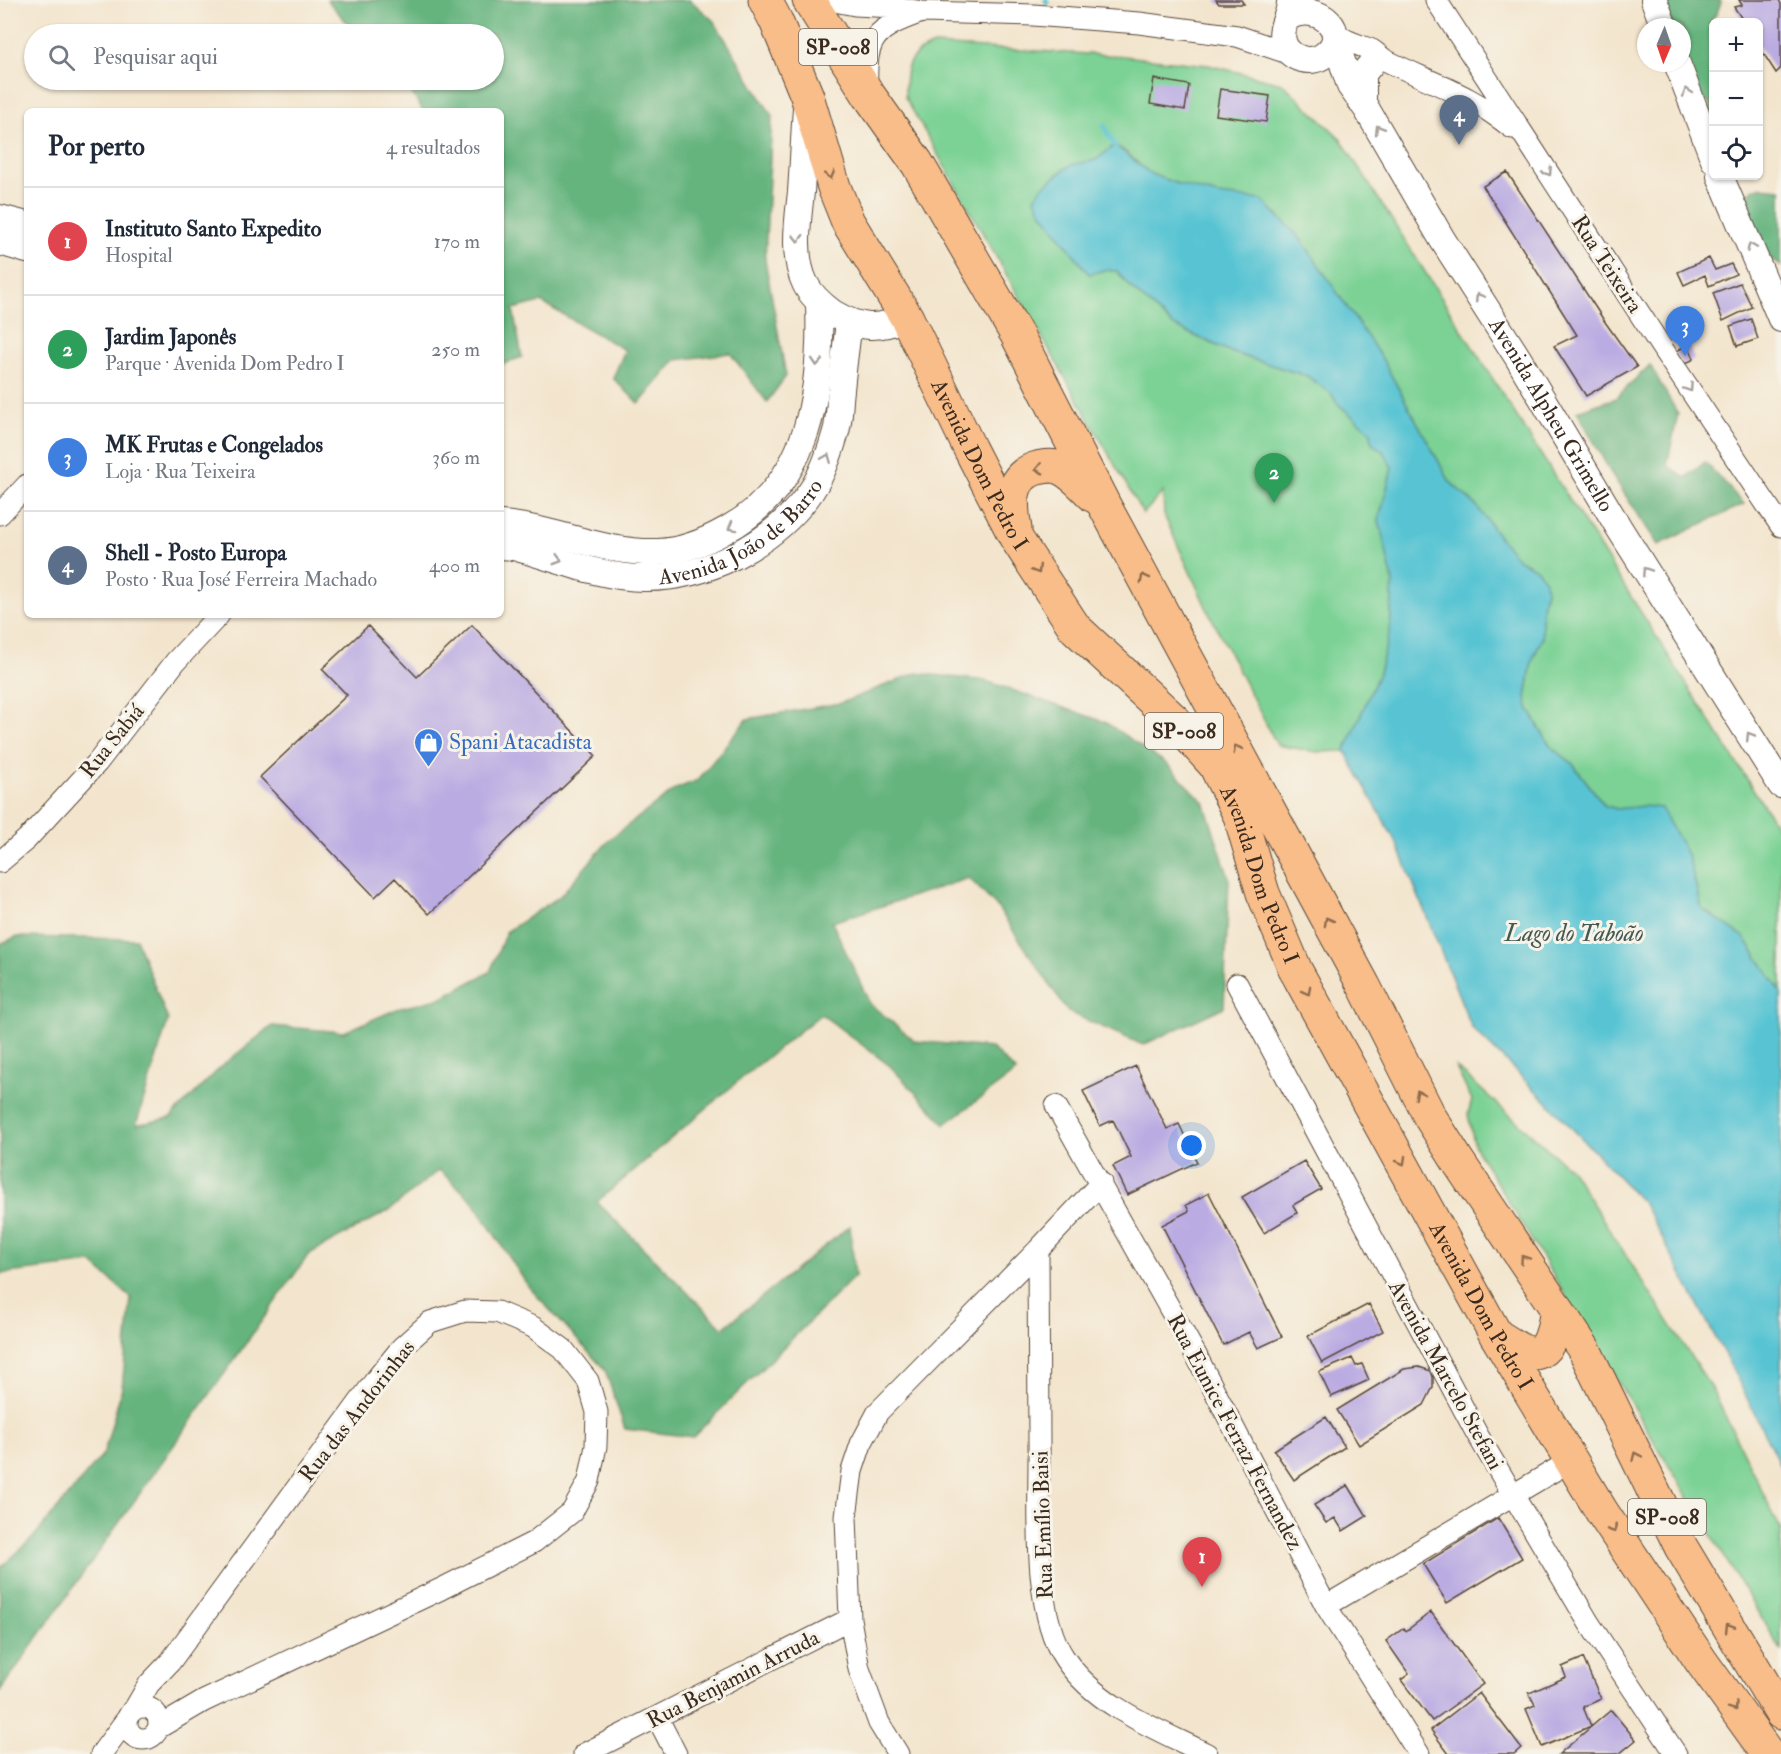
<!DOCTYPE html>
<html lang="pt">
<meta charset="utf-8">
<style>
body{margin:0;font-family:"IM FELL Double Pica",serif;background:#f2f2f3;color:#1f2937}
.controls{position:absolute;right:18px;top:18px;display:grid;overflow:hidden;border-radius:9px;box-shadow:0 2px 4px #0004}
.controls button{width:54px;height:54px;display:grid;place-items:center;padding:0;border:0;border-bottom:2px solid #e0e1e3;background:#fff;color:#1f2937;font:30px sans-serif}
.compass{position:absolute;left:1637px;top:18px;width:54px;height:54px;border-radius:50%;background:#fff;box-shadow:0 2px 4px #0004;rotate:182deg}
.you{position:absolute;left:1192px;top:1146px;width:21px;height:21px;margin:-15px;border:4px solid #fff;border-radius:50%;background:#1a73e8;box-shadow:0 0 0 9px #1a73e833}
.badge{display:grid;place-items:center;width:39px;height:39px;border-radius:50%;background:#1a73e8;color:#fff;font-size:20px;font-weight:700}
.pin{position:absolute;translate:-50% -50px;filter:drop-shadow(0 2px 3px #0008)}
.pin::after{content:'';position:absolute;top:32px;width:21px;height:18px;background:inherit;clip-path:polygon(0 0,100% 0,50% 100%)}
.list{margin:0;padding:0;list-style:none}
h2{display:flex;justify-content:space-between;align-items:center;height:78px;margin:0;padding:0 24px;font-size:26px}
h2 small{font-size:20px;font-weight:400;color:#747a83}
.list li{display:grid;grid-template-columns:39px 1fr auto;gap:18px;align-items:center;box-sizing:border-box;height:108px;padding:0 24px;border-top:2px solid #e0e1e3}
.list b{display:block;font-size:22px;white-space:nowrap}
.list p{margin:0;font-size:20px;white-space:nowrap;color:#747a83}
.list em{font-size:20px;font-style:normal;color:#747a83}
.icon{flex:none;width:33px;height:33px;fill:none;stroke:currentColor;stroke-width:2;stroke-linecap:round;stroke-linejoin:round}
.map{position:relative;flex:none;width:1781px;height:1754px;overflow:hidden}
.search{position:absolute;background:#fff;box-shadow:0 2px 4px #0004;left:24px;top:24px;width:480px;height:66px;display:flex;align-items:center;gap:15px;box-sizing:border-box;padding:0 21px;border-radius:33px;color:#747a83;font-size:22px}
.panel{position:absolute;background:#fff;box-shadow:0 2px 4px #0004;left:24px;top:108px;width:480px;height:510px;border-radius:9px}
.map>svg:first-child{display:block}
</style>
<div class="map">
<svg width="1781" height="1754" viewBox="0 0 1781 1754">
<rect width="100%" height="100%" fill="#f7f3e8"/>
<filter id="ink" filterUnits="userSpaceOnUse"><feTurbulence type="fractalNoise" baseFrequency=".0167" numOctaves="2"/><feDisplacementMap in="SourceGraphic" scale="12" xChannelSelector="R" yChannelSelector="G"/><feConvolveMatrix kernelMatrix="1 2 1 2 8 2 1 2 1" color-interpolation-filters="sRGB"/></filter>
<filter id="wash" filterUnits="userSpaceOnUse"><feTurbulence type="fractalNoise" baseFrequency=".008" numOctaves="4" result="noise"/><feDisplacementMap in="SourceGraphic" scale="24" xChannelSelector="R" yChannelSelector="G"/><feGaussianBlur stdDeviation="1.35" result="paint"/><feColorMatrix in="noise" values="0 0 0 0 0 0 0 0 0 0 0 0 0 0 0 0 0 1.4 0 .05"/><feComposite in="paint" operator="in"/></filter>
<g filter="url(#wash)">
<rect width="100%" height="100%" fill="#f3e5cd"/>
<!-- green -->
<path fill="#7cd295" stroke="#5c7e5a" stroke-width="1.5" d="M 934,45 L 1123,56 L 1208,65 L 1282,83 L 1340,138 L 1781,833 L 1781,992 L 1744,937 L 1702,909 L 1688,856 L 1644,806 L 1617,809 L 1605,806 L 1572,763 L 1550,746 L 1528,708 L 1526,697 L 1532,661 L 1542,638 L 1542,607 L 1546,590 L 1537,569 L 1519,560 L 1503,542 L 1476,505 L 1450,482 L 1381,357 L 1218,195 L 1178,184 L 1150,174 L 1126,152 L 1115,145 L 1096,160 L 1071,165 L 1059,173 L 1035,198 L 1040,210 L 1089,274 L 1104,270 L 1117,271 L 1130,287 L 1174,326 L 1233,353 L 1307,376 L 1331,393 L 1337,403 L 1371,432 L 1372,443 L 1385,453 L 1392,468 L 1379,520 L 1393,582 L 1390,631 L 1379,673 L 1345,751 L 1317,752 L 1277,745 L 1207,609 L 1164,515 L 1163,492 L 1143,514 L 905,97 C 905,68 906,55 934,45 Z
M 1455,1066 L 1571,1170 L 1713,1391 L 1781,1530 L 1781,1650 L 1475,1147 L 1468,1114 L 1472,1100 Z"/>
<!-- forest -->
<path fill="#65b47e" stroke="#506f4e" stroke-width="1.5" d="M 327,0 L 690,0 L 714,21 L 772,116 L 765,260 L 786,376 L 767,402 L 730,353 L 676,360 L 639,404 L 613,378 L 625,350 L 541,302 L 513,309 L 522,357 L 501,365 L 501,111 L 423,111 L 404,80 L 494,80 L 494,34 L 357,34 Z
M 1658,0 L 1719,0 L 1721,2 L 1717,13 L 1710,22 L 1711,31 L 1714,31 L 1713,140 L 1707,127 L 1711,104 L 1695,95 L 1682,51 L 1682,27 L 1674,27 Z
M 1760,187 L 1781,189 L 1781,266 L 1757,249 L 1745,202 L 1752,189 Z
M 1650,365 L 1678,414 L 1667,465 L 1685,478 L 1705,462 L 1744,504 L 1658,545 L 1611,473 L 1577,411 L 1616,398 Z
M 916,673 L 986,681 L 1105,722 L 1167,764 L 1204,802 L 1229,878 L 1224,1007 L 1143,1045 L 1068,1012 L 998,908 L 969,878 L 832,922 L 870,1004 L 915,1041 L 991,1048 L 1016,1072 L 945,1124 L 890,1066 L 821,1014 L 737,1082 L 597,1202 L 723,1328 L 850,1226 L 855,1276 L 693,1437 L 625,1429 L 605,1370 L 528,1286 L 472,1200 L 439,1170 L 388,1211 L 309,1254 L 0,1691 L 0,1568 L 32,1539 L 104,1453 L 122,1388 L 131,1298 L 92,1263 L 0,1274 L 0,944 L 16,937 L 136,939 L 168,1020 L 136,1125 L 170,1118 L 224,1064 L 272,1026 L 344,1032 L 397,1009 L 438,999 L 490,972 L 506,932 L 559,897 L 611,838 L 676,789 L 698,780 L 747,719 L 841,703 Z"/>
<!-- water -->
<path fill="#59c4d3" stroke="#4a7778" stroke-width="1.5" d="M 1115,145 L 1151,174 L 1178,184 L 1218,195 L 1262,200 L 1301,239 L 1381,357 L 1450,482 L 1476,505 L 1503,542 L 1519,560 L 1537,569 L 1545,581 L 1546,590 L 1542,607 L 1542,638 L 1532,661 L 1526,697 L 1528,708 L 1550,746 L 1572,763 L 1605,806 L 1617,809 L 1644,806 L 1661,808 L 1688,856 L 1702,909 L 1744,937 L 1781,992 L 1781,1467 L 1734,1372 L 1644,1204 L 1553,1108 L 1472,1028 L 1398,846 L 1345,751 L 1379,673 L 1390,631 L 1393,582 L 1379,520 L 1392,468 L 1385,453 L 1372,443 L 1371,432 L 1337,403 L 1331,393 L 1307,376 L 1233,353 L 1174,326 L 1130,287 L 1117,271 L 1104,270 L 1089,274 L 1040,210 L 1035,198 L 1042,187 L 1071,165 L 1096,160 Z"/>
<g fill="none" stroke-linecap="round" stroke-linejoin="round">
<!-- stream -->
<path stroke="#59c4d3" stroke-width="5" d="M 1046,0 L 1047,3
M 1104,125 L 1109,136 L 1115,145"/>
</g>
<g id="blocks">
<!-- building -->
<path fill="#baabe2" d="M 1216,0 L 1241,0 L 1244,4 L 1219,4 Z
M 1739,0 L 1779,0 L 1781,4 L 1781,68 L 1776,73 L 1758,45 L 1758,22 L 1744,22 L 1734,7 L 1742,5 Z
M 1154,79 L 1189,85 L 1185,110 L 1150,104 Z
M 1220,89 L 1270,96 L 1266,122 L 1216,115 Z
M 1507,172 L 1605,322 L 1637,367 L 1586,396 L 1554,346 L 1577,335 L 1483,186 Z
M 1709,258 L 1715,270 L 1731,264 L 1736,274 L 1709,286 L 1705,275 L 1684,285 L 1678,272 Z
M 1740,283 L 1752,307 L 1723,321 L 1713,293 Z
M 1751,319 L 1758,339 L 1737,346 L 1730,326 Z
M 1688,344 L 1694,359 L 1683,365 L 1675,352 Z
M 472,625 L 596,756 L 429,914 L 395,878 L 375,897 L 260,777 L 347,695 L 322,669 L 368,626 L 417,677 Z
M 1136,1066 L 1167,1129 L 1179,1124 L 1197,1162 L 1127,1195 L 1113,1166 L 1131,1157 L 1113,1120 L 1100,1126 L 1083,1091 Z
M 1304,1161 L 1321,1189 L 1293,1205 L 1297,1213 L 1264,1233 L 1242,1197 Z
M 1209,1193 L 1282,1337 L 1258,1348 L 1249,1332 L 1223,1345 L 1162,1225 L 1189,1211 L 1186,1205 Z
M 1369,1304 L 1383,1331 L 1322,1363 L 1308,1336 Z
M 1352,1358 L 1356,1366 L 1362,1364 L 1369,1380 L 1331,1397 L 1319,1372 Z
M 1419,1367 L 1431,1371 L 1433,1377 L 1433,1387 L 1424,1405 L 1359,1445 L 1337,1410 L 1404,1369 Z
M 1326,1417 L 1345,1447 L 1294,1480 L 1274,1450 Z
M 1348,1485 L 1367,1516 L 1343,1531 L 1335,1518 L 1326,1523 L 1314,1505 Z
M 1498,1518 L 1522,1558 L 1447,1603 L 1423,1564 Z
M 1431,1612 L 1483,1684 L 1432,1721 L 1401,1680 L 1409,1674 L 1386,1641 L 1404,1628 L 1406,1631 Z
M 1583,1658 L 1601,1699 L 1583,1707 L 1591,1726 L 1542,1747 L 1526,1709 L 1535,1705 L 1529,1693 L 1566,1677 L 1562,1667 Z
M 1479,1693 L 1521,1748 L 1514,1754 L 1449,1754 L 1431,1730 Z
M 1611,1710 L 1636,1740 L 1619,1754 L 1559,1754 Z"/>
</g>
</g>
<g filter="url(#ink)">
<use href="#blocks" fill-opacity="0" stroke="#574638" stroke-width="1.5"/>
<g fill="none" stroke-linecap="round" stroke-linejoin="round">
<defs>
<path id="minor" d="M 829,0 L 855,5 L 894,7 L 922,12 L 1033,15 L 1139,23 L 1237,36 L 1291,54
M 1436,0 L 1664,351 L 1781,526
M 1335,32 C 1344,42 1360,45 1372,50 C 1377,53 1381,58 1387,61 C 1432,83 1472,95 1512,128
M 867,88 C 865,36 875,29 922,12
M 0,514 L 27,485
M 0,862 L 27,839 L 97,763 L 176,661 L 219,615
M 1237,984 L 1477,1434 L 1589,1623 L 1676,1754
M 1056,1106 L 1197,1357 L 1326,1606 L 1419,1754
M 1038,1250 C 1038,1314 1039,1377 1039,1441 C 1040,1500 1031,1611 1065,1659 C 1097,1707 1157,1729 1207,1754
M 1326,1606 L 1572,1460
M127 1723a16 16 0 1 1 32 0a16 16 0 1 1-32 0Z
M 135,1708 L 149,1684 L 170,1662 L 377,1378 L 402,1347 L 430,1322 L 465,1311 L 497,1312 L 533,1327 L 563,1349 L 588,1381 L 597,1412 L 596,1446 L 589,1481 L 572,1512 L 534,1542 L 441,1589 L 204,1701 L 158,1728
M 657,1717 L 676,1754
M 101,1754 L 126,1720
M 584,1754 L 850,1619
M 898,1754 L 879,1723 L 859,1669 L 850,1619 L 846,1517 L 852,1471 L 861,1444 L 878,1412 L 1038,1250 L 1101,1183"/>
<g id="tertiary">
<path d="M 1654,0 L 1664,27"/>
<path d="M 1288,17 C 1319,0 1353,34 1324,55 C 1318,60 1309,61 1302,59 C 1293,57 1285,50 1283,41 C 1279,26 1291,15 1290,0"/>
<path id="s1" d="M 1335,39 L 1350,86 L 1366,108 L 1442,239 L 1518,358 L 1619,528 L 1781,785"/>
<path d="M 1677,63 L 1714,160"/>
<path d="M 1363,103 L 1363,74 L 1371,64"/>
<path d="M 806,108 C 804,136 803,164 801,192 C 798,220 792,256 805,283 C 811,296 822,305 833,313 C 862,330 877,329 907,318"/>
<path d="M 1720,176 L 1781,319"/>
<path d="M 0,218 L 27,225"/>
<path d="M 0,242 L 27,250"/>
<path d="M 501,524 C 554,528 604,554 658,552 C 682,551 705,542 726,530 C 811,483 822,391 819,303"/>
<path id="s2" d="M 501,546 L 514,547 C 554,558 605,579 646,578 C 707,578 770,545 807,497 C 820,480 829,456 835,435 C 840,421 839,405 841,390 C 843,368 846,345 849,323"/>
</g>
<g id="primary">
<path id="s3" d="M 765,0 L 776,21 L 807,96 L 834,187 L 848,222 L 907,318 L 970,449 L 1016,538 L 1075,628 L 1175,721 L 1215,765 L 1240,816 L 1263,893 L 1296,971 L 1496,1335 L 1602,1512 L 1701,1661 L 1768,1754"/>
<path d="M 809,0 L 868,94 L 917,163 L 1017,335 L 1104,505 L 1364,986 L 1430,1117 L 1459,1163 L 1585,1351 L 1681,1547 L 1781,1713"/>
<path d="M 1015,529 C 1011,505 1008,479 1034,469 C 1040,467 1051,465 1057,467 C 1071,471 1083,486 1094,496"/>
<path d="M 1496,1335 C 1504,1340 1513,1346 1521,1350 C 1551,1364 1554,1327 1557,1308"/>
</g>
</defs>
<!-- minor casing -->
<use href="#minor" stroke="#574638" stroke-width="23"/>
<!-- tertiary casing -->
<use href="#tertiary" stroke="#574638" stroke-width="28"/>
<!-- primary casing -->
<use href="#primary" stroke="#574638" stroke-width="35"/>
<!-- minor -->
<use href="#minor" stroke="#fff" stroke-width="21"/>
<!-- tertiary -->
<use href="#tertiary" stroke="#fff" stroke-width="26"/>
<!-- primary -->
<use href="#primary" stroke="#f8bd89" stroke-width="33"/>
</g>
<!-- one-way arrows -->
<defs><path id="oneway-chevron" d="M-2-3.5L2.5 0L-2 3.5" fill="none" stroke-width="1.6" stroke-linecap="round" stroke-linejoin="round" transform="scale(1.5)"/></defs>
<g stroke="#a79f9a">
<use href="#oneway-chevron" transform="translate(1687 92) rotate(-110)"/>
<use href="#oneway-chevron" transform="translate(1379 129) rotate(-121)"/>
<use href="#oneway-chevron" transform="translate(1548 172) rotate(57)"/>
<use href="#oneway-chevron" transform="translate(798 238) rotate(90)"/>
<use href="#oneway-chevron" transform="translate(1751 247) rotate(-113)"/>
<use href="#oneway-chevron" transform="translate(1479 297) rotate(-122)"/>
<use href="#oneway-chevron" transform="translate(817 362) rotate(94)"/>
<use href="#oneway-chevron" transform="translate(1689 388) rotate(56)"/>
<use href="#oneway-chevron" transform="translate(827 458) rotate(-68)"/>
<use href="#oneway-chevron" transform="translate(732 527) rotate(151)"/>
<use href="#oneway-chevron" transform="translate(558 560) rotate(16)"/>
<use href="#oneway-chevron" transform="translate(1646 571) rotate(-123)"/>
<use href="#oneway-chevron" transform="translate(1750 736) rotate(-122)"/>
</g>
<g stroke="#906c4e">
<use href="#oneway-chevron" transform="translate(830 175) rotate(75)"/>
<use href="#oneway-chevron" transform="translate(1039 469) rotate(167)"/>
<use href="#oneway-chevron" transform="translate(1037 570) rotate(58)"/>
<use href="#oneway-chevron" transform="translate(1144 578) rotate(-118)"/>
<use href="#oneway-chevron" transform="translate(1237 749) rotate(-118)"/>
<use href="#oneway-chevron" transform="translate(1328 921) rotate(-119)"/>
<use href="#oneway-chevron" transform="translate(1307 991) rotate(61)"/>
<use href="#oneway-chevron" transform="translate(1419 1094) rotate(-117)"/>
<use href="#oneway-chevron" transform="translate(1402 1161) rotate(61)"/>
<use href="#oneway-chevron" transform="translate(1524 1259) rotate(-124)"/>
<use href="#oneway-chevron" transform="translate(1636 1456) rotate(-115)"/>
<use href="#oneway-chevron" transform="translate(1613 1529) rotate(57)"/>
<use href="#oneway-chevron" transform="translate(1729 1627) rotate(-121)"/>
<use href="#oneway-chevron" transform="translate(1734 1707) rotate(54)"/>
</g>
</g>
<!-- icons -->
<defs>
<symbol id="shop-pin" viewBox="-11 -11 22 30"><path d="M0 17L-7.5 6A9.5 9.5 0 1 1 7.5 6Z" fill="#3f7fe0" stroke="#f7f3e8"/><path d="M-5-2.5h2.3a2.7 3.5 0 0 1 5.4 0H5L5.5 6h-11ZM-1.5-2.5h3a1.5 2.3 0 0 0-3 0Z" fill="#fff"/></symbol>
</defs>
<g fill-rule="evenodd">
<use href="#shop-pin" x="412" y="726" width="33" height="45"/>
</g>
<g text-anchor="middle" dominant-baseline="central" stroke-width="6" stroke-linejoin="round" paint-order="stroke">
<!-- shield labels -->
<g fill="#f7f3e8" stroke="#73665b" stroke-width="1.5">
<rect x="799" y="29" width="78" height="36" rx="4.5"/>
<rect x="1145" y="713" width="78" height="36" rx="4.5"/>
<rect x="1628" y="1499" width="78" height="36" rx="4.5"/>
</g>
<g font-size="21" font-weight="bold" fill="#3b2a1e">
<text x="838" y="47">SP-008</text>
<text x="1184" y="731">SP-008</text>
<text x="1667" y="1517">SP-008</text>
</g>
<!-- street labels -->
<g font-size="22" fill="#3b2a1e" stroke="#f7f3e8">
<text transform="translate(1607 264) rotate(57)">Rua Teixeira</text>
<text stroke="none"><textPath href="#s1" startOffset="435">Avenida Alpheu Grimello</textPath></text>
<text stroke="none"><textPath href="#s3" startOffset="514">Avenida Dom Pedro I</textPath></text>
<text stroke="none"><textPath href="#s2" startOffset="258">Avenida João de Barro</textPath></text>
<text transform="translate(112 741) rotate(-51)">Rua Sabiá</text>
<text stroke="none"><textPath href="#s3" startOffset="1018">Avenida Dom Pedro I</textPath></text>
<text stroke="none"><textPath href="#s3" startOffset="1504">Avenida Dom Pedro I</textPath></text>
<text transform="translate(1446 1375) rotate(61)">Avenida Marcelo Stefani</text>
<text transform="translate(357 1411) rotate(-52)">Rua das Andorinhas</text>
<text transform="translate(1235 1432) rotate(62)">Rua Eunice Ferraz Fernandez</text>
<text transform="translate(1043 1525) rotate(-92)">Rua Emílio Baisi</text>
<text transform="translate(733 1679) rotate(-27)">Rua Benjamin Arruda</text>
</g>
<!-- shop labels -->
<g font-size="22" fill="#366cbe" stroke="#f7f3e8" text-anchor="start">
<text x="449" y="742">Spani Atacadista</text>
</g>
<!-- water labels -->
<g font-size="24" font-style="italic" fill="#445854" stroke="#f7f3e8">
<text x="1574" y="933">Lago do Taboão</text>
</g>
</g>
</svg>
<div class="controls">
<button>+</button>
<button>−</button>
<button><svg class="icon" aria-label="locate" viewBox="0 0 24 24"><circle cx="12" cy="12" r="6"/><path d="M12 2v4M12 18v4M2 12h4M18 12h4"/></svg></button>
</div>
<svg class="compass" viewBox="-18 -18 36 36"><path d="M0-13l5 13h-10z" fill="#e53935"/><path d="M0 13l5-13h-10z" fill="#747a83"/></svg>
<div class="you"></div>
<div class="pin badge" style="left:1202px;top:1587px;background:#e0444e">1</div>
<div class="pin badge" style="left:1274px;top:503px;background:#2e9e5b">2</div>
<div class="pin badge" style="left:1685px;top:356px;background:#3f7fe0">3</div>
<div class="pin badge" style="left:1459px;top:145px;background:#5c6f8a">4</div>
<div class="search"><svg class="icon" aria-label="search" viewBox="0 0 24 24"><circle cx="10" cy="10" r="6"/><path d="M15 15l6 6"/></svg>Pesquisar aqui</div>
<section class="panel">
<h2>Por perto<small>4 resultados</small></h2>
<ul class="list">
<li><span class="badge" style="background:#e0444e">1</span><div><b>Instituto Santo Expedito</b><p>Hospital</p></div><em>170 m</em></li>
<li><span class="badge" style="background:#2e9e5b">2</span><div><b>Jardim Japonês</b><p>Parque · Avenida Dom Pedro I</p></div><em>250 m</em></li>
<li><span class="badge" style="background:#3f7fe0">3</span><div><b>MK Frutas e Congelados</b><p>Loja · Rua Teixeira</p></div><em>360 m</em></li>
<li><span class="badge" style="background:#5c6f8a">4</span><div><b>Shell - Posto Europa</b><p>Posto · Rua José Ferreira Machado</p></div><em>400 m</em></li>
</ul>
</section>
</div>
